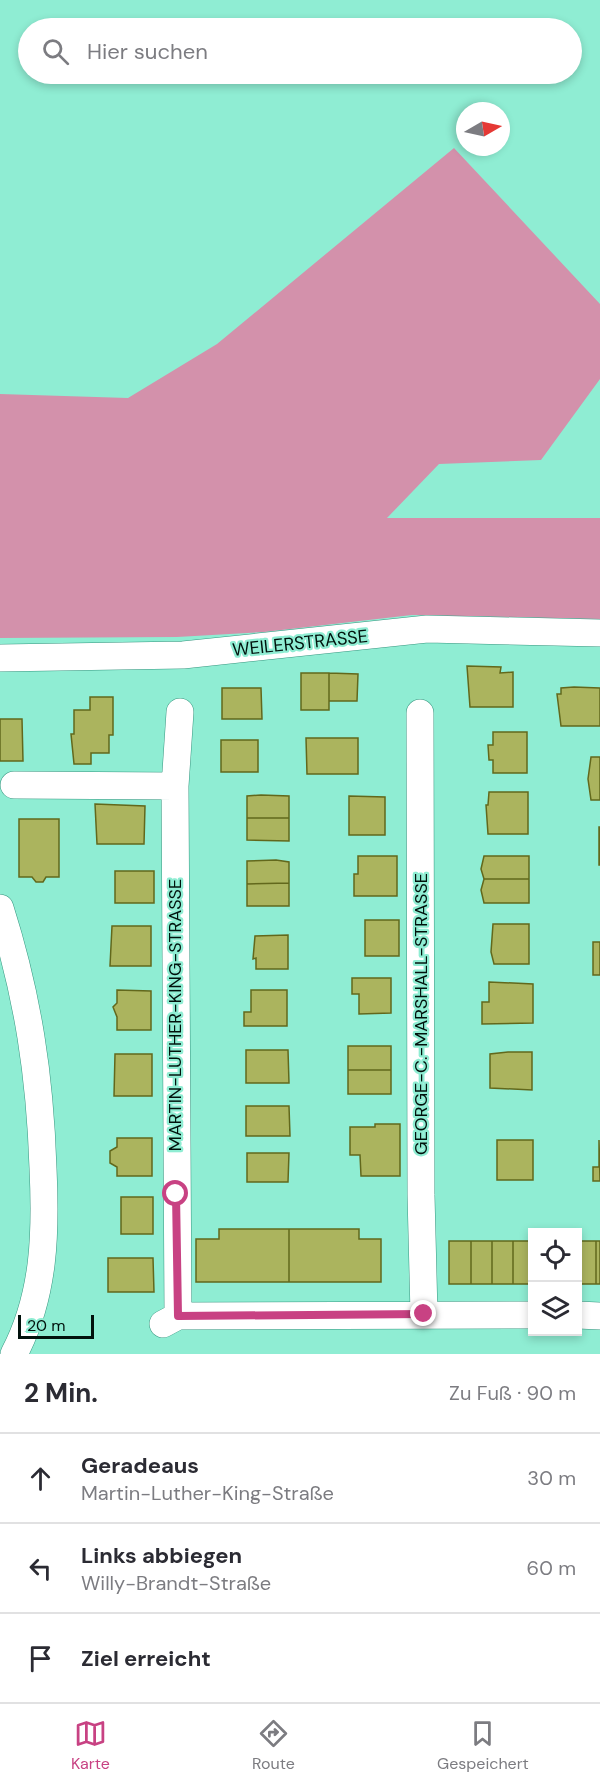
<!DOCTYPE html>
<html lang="de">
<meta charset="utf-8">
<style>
body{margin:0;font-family:"DM Sans",sans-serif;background:#f7f7f7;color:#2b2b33}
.controls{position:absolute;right:18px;bottom:18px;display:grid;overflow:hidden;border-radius:0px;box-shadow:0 3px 9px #0003}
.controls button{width:54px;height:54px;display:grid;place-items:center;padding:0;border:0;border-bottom:2px solid #e1e1e2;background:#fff;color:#2b2b33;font:30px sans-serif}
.compass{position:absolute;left:456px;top:102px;width:54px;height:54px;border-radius:50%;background:#fff;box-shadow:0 3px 9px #0003;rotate:81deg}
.scale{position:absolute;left:18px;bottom:15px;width:76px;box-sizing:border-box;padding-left:6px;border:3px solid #01110c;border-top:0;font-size:16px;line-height:21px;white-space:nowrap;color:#01110c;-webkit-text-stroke:4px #8fedd3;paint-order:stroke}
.stop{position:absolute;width:18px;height:18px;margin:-14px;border:4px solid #c84283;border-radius:50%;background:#fff}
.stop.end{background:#c84283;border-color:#fff;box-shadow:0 2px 6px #0008}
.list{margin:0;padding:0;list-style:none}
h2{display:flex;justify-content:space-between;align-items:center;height:78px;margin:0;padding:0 24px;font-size:26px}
h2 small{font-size:20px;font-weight:400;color:#7c7c81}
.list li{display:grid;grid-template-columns:39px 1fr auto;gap:18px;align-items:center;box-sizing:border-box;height:90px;padding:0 24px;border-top:2px solid #e1e1e2}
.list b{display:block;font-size:22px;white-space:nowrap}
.list p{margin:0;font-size:20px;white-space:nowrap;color:#7c7c81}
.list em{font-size:20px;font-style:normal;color:#7c7c81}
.icon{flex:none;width:33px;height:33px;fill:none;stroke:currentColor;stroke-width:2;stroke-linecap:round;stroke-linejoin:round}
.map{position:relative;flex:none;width:600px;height:1354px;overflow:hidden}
.search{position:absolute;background:#fff;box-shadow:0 3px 9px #0003;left:18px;right:18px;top:18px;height:66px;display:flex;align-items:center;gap:15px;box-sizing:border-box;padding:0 21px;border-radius:33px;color:#7c7c81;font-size:22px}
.sheet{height:348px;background:#fff}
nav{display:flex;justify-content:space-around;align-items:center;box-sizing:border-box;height:84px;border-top:2px solid #e1e1e2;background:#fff;font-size:16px;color:#7c7c81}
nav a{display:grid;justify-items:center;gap:3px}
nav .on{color:#c84283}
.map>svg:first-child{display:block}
</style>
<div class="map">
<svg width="600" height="1354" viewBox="0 0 600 1354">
<rect width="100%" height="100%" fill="#8fedd3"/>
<!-- green -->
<path fill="#d391ab" d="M 454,148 L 600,304 L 600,379 L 541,460 L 439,464 L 387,518 L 600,518 L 600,619 L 412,615 L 264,632 L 177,637 L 0,638 L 0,394 L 128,398 L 217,344 Z"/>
<!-- building -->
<path fill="#abb45e" stroke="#62681c" stroke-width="1.5" d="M 467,666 L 501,667 L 500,673 L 513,672 L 513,707 L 470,707 Z
M 301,673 L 329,673 L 329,710 L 301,710 Z
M 329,673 L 358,674 L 357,701 L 329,701 Z
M 574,687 L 600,688 L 600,726 L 561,726 L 557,694 L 561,694 L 561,688 Z
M 222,688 L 261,688 L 262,719 L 222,719 Z
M 90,697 L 113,697 L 113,735 L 109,735 L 109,753 L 91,753 L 91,764 L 74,764 L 71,734 L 74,734 L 74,710 L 90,710 Z
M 0,719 L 22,719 L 23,761 L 0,761 Z
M 493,732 L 527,732 L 527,773 L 493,773 L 493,760 L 489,760 L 488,745 L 493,745 Z
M 306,738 L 358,738 L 358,774 L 307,774 Z
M 221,740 L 258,740 L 258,772 L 221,772 Z
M 591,757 L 600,757 L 600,800 L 591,800 L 588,779 Z
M 489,792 L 528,792 L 528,834 L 488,834 L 486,805 L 488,805 Z
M 261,795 L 289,796 L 289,818 L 247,818 L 247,796 Z
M 349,796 L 385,797 L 385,835 L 349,835 Z
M 95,804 L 145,806 L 144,844 L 97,844 Z
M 247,818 L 289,818 L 289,841 L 247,840 Z
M 19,819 L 59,819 L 59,877 L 46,877 L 43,882 L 36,882 L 32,877 L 19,877 Z
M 599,827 L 600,827 L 600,865 L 599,865 Z
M 358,856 L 397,856 L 397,896 L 354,896 L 354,874 L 358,874 Z
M 484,856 L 529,856 L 529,879 L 484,879 L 481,869 Z
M 276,860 L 289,862 L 289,883 L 247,884 L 247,861 Z
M 115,871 L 154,871 L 154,903 L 115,903 Z
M 484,879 L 529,879 L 529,903 L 484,903 L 481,890 Z
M 289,883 L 289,906 L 247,906 L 247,884 Z
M 365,920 L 399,920 L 399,956 L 365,956 Z
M 493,924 L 529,924 L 529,964 L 494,964 L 491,952 Z
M 112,926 L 151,926 L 151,966 L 110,966 Z
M 288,935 L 288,969 L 256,969 L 256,958 L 253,959 L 255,936 Z
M 593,942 L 600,942 L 600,975 L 593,975 Z
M 352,978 L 391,978 L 391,1013 L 359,1014 L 359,994 L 352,994 Z
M 489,982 L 533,984 L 533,1023 L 482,1024 L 482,1002 L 489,1002 Z
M 117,990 L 151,991 L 151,1030 L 117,1030 L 117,1017 L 113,1007 L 117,1003 Z
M 251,990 L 287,990 L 287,1026 L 244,1026 L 244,1012 L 251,1012 Z
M 348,1046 L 391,1046 L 391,1070 L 348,1070 Z
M 246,1050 L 288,1050 L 289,1083 L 246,1083 Z
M 508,1052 L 532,1052 L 532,1090 L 490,1088 L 490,1054 Z
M 115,1054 L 152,1054 L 152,1096 L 114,1096 Z
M 348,1070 L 391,1070 L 391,1094 L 348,1094 Z
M 246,1106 L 289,1106 L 290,1136 L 246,1136 Z
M 375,1124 L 400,1124 L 400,1176 L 361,1176 L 360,1155 L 350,1155 L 350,1127 L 375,1127 Z
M 117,1138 L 152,1138 L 152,1176 L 117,1176 L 117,1167 L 110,1163 L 110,1151 L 117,1147 Z
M 497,1140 L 533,1140 L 533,1180 L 497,1180 Z
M 599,1140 L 600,1181 L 593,1181 L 593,1167 L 599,1167 Z
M 247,1153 L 289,1153 L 288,1182 L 247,1182 Z
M 121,1197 L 153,1197 L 153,1234 L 121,1234 Z
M 219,1229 L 289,1229 L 289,1282 L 196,1282 L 196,1239 L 219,1239 Z
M 289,1229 L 359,1229 L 359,1239 L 381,1239 L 381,1282 L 289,1282 Z
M 449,1241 L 471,1241 L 471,1284 L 449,1284 Z
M 471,1241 L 492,1241 L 492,1284 L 471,1284 Z
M 492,1241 L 513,1241 L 513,1284 L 492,1284 Z
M 513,1241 L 532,1241 L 532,1284 L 513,1284 Z
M 578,1241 L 596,1241 L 596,1284 L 578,1284 Z
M 596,1241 L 600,1241 L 600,1284 L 596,1284 Z
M 108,1258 L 153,1258 L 154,1292 L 108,1292 Z"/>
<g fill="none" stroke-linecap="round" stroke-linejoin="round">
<defs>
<path id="minor" d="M 0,658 L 183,655 L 427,629 L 600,633
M 420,713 L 421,1195 L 424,1314
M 14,785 L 175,786
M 0,908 C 28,996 40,1076 43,1168 C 46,1232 45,1295 14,1354
M 578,1315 L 600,1316
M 178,1316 L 175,786 L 180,712
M 163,1324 L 178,1316 L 532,1315"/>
</defs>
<!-- minor casing -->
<use href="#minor" stroke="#35967f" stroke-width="28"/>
<!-- minor -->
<use href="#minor" stroke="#fff" stroke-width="27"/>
</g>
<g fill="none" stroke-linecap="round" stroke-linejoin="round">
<!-- route -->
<path stroke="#c84283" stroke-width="8" d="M 176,1194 L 178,1316 L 424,1314"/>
</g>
<g text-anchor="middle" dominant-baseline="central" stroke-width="4.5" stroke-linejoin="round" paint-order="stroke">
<!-- street labels -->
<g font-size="18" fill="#01110c" stroke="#8fedd3">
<text transform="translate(300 643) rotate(-6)">WEILERSTRASSE</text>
<text transform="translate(421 1014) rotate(-90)">GEORGE-C.-MARSHALL-STRASSE</text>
<text transform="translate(175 1015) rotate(-90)">MARTIN-LUTHER-KING-STRASSE</text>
</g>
</g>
</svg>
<div class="controls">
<button><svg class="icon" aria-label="locate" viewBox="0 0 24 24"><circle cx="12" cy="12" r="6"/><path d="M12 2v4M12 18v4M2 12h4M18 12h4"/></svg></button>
<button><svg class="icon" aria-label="layers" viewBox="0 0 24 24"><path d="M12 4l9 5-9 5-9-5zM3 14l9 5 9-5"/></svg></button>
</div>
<svg class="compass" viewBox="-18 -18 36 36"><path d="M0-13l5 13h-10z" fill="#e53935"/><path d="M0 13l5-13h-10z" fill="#7c7c81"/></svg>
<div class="scale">20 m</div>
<div class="stop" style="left:176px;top:1194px"></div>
<div class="stop end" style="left:424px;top:1314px"></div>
<div class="search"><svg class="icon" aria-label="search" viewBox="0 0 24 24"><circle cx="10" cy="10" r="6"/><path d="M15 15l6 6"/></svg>Hier suchen</div>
</div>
<section class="sheet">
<h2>2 Min.<small>Zu Fuß · 90 m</small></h2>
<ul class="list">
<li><svg class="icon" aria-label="ahead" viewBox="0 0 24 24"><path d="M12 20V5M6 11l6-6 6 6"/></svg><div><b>Geradeaus</b><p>Martin-Luther-King-Straße</p></div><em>30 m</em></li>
<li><svg class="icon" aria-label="left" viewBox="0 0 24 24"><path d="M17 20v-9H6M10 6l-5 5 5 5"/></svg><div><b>Links abbiegen</b><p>Willy-Brandt-Straße</p></div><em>60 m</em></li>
<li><svg class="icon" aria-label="arrive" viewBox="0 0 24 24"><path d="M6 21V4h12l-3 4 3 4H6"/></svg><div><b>Ziel erreicht</b></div></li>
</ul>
</section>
<nav>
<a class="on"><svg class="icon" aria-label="map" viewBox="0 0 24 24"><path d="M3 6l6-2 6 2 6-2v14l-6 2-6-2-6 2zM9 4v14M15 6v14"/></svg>Karte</a>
<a><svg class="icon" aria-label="directions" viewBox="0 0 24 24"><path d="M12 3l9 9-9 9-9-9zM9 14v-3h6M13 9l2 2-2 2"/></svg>Route</a>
<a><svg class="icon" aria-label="saved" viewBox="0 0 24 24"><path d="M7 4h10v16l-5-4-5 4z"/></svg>Gespeichert</a>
</nav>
